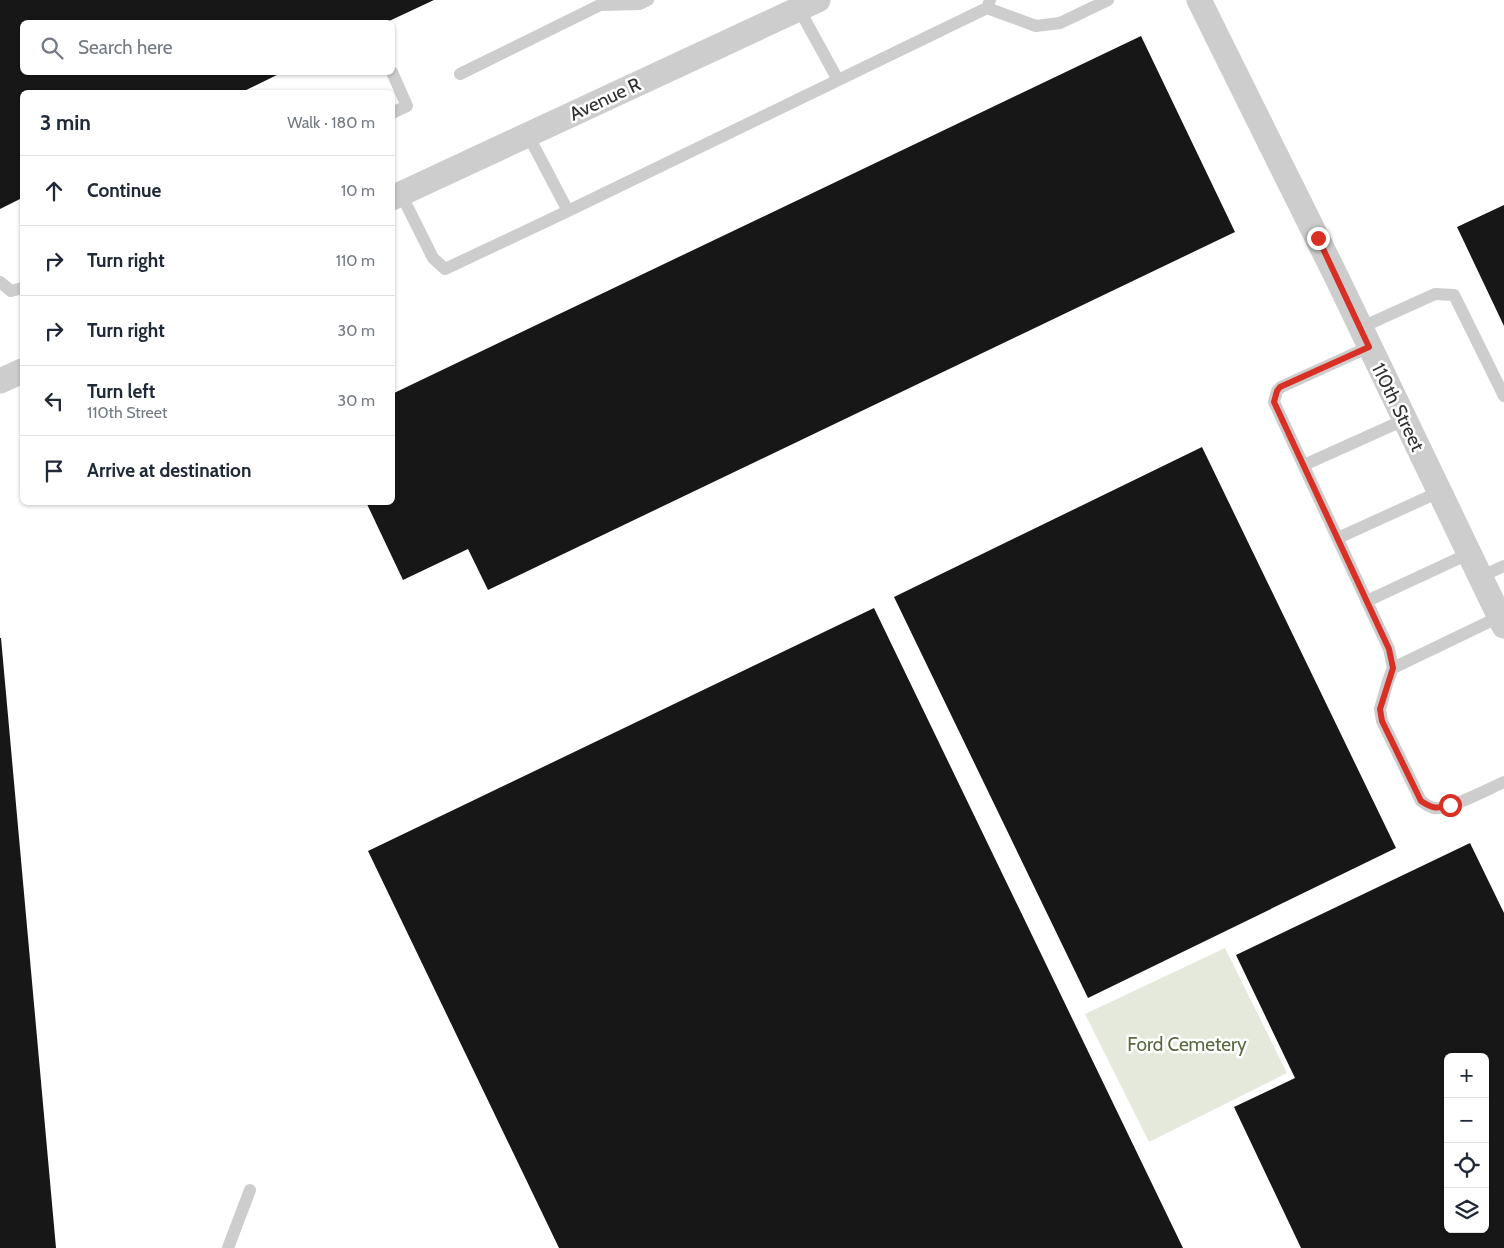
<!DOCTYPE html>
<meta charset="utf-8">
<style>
body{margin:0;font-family:Cabin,sans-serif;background:#f6f6f7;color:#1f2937}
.controls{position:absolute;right:15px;bottom:15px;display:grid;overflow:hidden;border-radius:8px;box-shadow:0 1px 4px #0004}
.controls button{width:45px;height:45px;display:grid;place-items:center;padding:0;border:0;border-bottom:1px solid #e0e1e3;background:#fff;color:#1f2937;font:25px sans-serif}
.stop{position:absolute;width:15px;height:15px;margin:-11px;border:4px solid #d93025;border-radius:50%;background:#fff}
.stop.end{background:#d93025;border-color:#fff;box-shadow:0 1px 5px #0008}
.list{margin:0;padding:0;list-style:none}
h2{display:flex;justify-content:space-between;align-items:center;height:65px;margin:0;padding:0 20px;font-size:21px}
h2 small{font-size:16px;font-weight:400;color:#747a83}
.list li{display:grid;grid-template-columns:32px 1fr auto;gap:15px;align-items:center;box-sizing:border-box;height:70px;padding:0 20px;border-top:1px solid #e0e1e3}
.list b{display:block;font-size:19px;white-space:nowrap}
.list p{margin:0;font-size:16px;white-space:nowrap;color:#747a83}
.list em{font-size:16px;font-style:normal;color:#747a83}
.icon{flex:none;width:28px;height:28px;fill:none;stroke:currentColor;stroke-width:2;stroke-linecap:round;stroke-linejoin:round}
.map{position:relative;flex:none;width:1504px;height:1248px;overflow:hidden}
.search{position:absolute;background:#fff;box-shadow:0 1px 4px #0004;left:20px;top:20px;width:375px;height:55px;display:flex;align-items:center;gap:12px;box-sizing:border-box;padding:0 18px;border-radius:8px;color:#747a83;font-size:19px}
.panel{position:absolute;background:#fff;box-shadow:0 1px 4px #0004;left:20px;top:90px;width:375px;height:415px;border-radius:8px}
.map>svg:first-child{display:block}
</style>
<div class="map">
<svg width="1504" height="1248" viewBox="0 0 1504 1248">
<rect width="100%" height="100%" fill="#fff"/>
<!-- green -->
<path fill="#e5e9dc" d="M 1225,948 L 1287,1073 L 1149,1142 L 1085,1014 Z"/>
<!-- building -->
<path fill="#171717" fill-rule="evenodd" d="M 0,0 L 434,0 L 387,22 L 22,22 L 22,72 L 283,72 L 242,92 L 22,92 L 22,198 L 0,209 Z
M 1141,36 L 1235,232 L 488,590 L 468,549 L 403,580 L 366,502 L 392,502 L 392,394 Z
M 1504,205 L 1504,326 L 1457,227 Z
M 1202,447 L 1396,848 L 1088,998 L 894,597 Z
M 874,608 L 1183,1248 L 559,1248 L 368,851 Z
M 0,638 L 1,638 L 56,1248 L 0,1248 Z
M 1470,843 L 1504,913 L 1504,1248 L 1301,1248 L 1234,1107 L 1295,1078 L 1236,955 ZM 1448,1057 L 1485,1057 L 1485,1229 L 1448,1229 Z"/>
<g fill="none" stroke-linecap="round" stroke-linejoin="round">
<!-- service -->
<path stroke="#cdcdcd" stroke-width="12" d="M 987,8 L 1036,26 L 1060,23 L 1108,0
M 799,9 L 838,80
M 392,72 L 407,106 L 392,113
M 460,74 L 600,5 L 640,4 L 648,0
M 528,135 L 568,211
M 401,194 L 433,258 L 445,269 L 568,211 L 987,8 L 990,0
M 0,282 L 11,291 L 22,288
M 1360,328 L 1435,294 L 1454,295 L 1504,396
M 1369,347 L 1281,387 L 1277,391 L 1274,402 L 1389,649 L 1393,668 L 1388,681 L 1380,709 L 1382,721 L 1421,801 C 1425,804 1429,807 1434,808 C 1448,811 1490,788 1504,782
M 1304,465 L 1404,420
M 1338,538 L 1439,492
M 1480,577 L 1504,566
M 1367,601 L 1468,554
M 1393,668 L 1499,617
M 228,1248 L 250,1190"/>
<!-- minor -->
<path stroke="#cdcdcd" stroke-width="25" d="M 1199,0 L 1337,278 L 1504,626
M 392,198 L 818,0
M 0,381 L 22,371"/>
</g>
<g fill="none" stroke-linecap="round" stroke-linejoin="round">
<!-- route -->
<path stroke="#d93025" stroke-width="6" d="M 1318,238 L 1369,347 L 1280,387 L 1277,391 L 1274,402 L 1389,649 L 1393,668 L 1380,709 L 1382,721 L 1421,801 C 1433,809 1437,809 1450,805"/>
</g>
<g text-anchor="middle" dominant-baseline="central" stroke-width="5" stroke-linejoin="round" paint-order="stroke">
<!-- street labels -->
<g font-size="19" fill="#303030" stroke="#fff">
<text transform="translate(605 99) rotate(-25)">Avenue R</text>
<text transform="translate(1398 407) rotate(64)">110th Street</text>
</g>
<!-- park labels -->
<g font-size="19" fill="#59693f" stroke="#fff">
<text x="1187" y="1044">Ford Cemetery</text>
</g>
</g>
</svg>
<div class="controls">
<button>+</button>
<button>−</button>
<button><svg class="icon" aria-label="locate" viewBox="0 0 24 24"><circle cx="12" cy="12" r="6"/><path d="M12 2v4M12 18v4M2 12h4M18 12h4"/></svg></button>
<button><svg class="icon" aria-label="layers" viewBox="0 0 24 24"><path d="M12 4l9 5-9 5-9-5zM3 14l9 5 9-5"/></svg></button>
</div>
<div class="stop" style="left:1450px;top:805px"></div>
<div class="stop end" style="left:1318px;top:238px"></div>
<div class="search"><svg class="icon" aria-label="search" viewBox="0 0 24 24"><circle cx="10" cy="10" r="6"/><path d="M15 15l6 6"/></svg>Search here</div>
<section class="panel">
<h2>3 min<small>Walk · 180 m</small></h2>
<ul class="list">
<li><svg class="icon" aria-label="ahead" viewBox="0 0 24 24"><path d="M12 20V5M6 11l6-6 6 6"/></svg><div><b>Continue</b></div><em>10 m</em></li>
<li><svg class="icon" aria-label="right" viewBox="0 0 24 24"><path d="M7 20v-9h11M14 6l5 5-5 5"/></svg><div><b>Turn right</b></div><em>110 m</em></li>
<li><svg class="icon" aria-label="right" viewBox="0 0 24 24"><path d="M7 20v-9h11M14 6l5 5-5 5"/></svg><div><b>Turn right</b></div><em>30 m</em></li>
<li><svg class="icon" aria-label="left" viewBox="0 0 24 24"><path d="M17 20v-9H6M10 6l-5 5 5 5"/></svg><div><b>Turn left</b><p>110th Street</p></div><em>30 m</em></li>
<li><svg class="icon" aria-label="arrive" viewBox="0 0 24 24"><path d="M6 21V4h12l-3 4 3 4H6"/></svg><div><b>Arrive at destination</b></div></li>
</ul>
</section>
</div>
